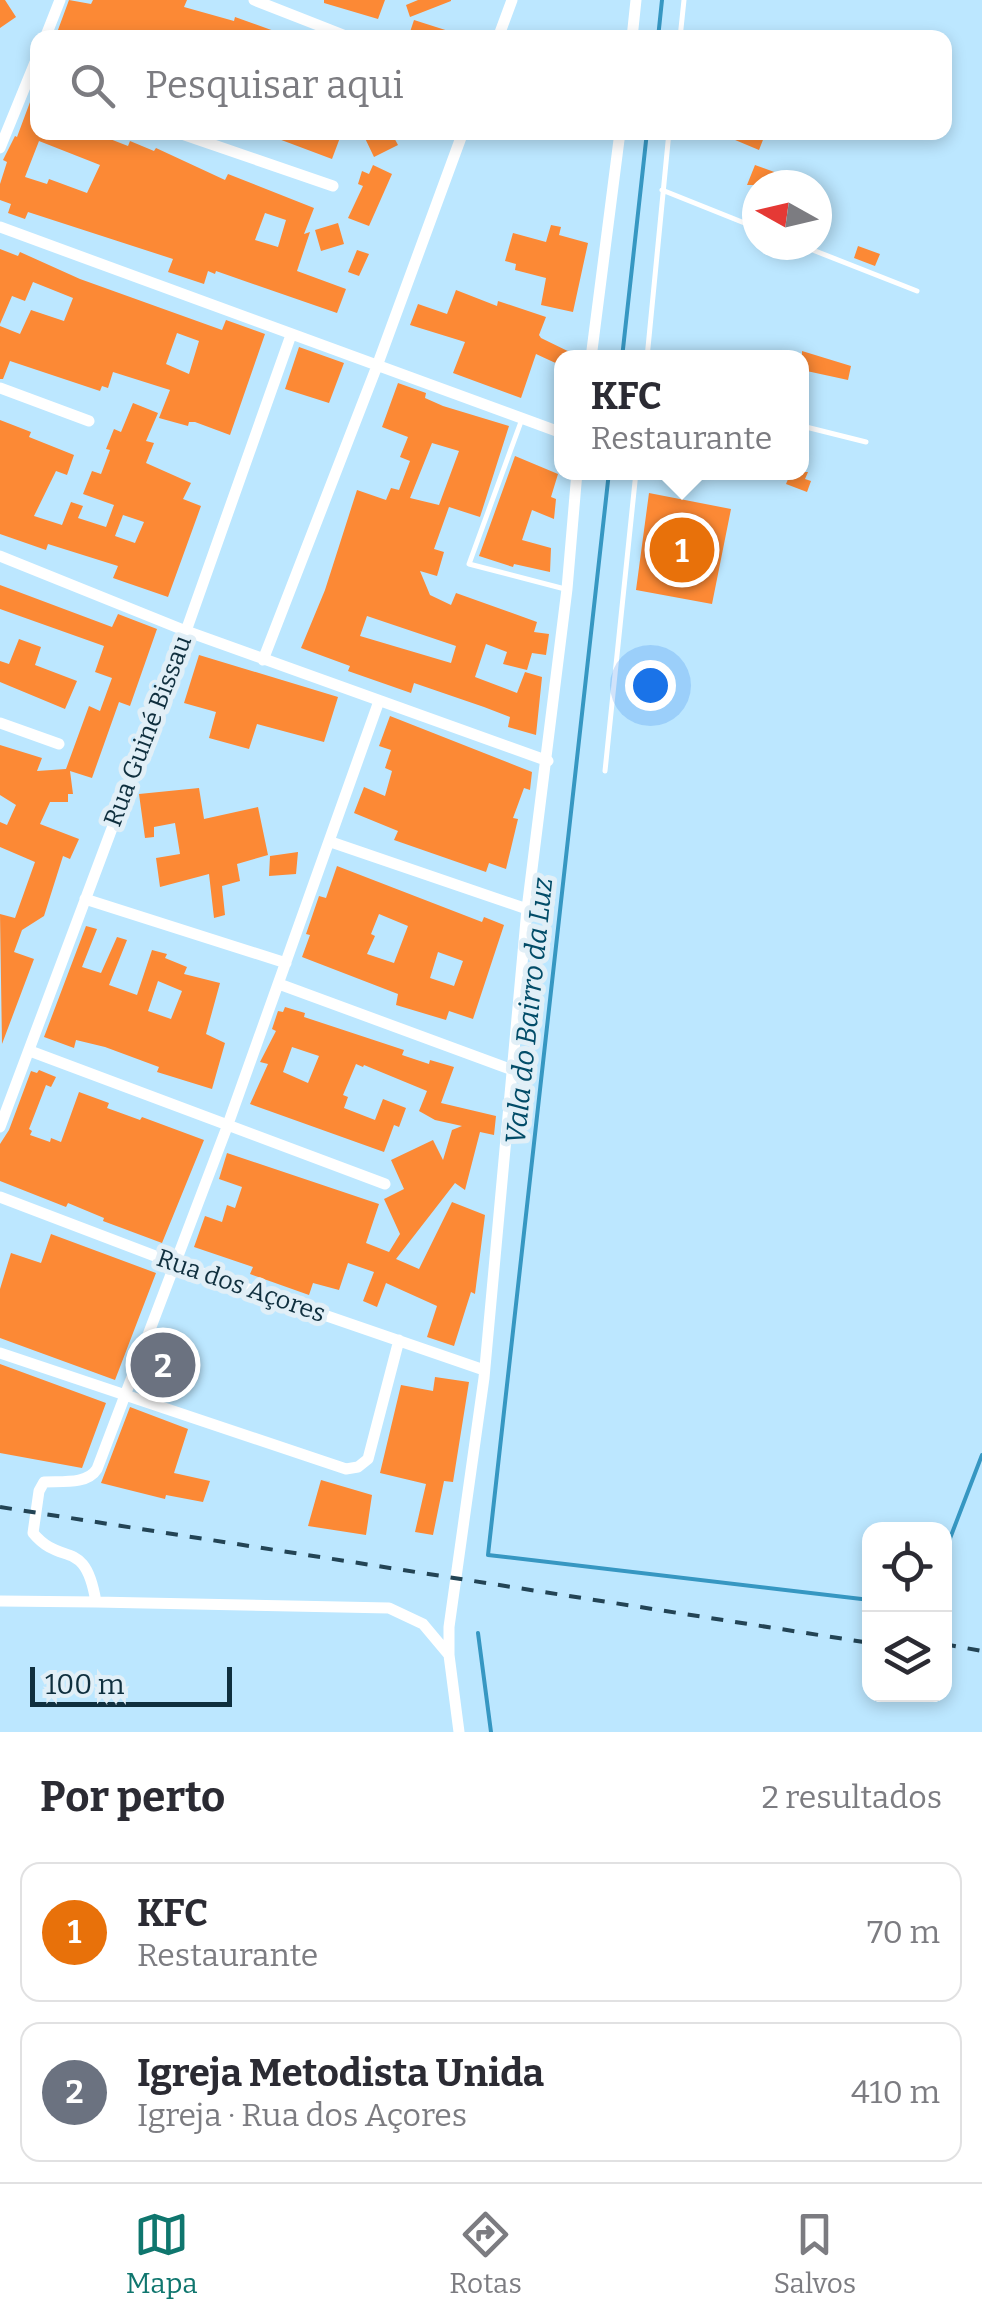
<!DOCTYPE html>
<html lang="pt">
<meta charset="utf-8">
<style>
body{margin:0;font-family:Bitter,serif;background:#f2f2f3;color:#2b2b33}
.controls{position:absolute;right:30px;bottom:30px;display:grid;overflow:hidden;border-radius:20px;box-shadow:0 5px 15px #0003}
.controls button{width:90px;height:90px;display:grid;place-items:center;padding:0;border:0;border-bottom:2px solid #e1e1e2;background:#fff;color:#2b2b33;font:50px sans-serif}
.compass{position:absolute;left:742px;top:170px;width:90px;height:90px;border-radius:50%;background:#fff;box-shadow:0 5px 15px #0003;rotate:278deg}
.scale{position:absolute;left:30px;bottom:25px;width:202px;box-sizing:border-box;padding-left:10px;border:5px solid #0f2f3e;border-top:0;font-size:28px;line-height:35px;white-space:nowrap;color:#0f2f3e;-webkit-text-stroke:8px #e1eff7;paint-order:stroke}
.you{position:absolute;left:650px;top:685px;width:35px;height:35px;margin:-25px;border:8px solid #fff;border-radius:50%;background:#1a73e8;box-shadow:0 0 0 15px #1a73e833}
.badge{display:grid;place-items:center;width:65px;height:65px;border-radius:50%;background:#0f766e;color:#fff;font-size:32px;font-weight:700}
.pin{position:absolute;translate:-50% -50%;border:5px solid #fff;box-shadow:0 2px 10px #0006}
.popup{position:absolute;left:554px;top:350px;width:255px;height:130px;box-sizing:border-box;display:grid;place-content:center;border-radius:20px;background:#fff;filter:drop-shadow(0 2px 8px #0005);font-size:32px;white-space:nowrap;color:#7c7c81}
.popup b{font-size:38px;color:#2b2b33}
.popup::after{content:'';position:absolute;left:50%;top:100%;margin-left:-20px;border:20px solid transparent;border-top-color:#fff}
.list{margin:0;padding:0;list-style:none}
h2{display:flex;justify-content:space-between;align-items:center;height:130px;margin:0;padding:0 40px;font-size:42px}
h2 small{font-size:32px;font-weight:400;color:#7c7c81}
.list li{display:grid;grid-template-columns:65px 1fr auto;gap:30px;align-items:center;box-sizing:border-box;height:140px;margin:0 20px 20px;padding:0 20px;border:2px solid #e1e1e2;border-radius:20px}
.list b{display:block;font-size:38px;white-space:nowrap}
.list p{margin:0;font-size:32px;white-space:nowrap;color:#7c7c81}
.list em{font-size:32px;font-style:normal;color:#7c7c81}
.icon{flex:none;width:55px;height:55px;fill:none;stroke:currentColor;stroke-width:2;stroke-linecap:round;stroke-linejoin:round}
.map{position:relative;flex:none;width:982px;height:1732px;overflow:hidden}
.search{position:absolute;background:#fff;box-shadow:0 5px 15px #0003;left:30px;right:30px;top:30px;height:110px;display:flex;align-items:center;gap:25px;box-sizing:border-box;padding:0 35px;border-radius:20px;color:#7c7c81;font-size:38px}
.sheet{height:450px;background:#fff}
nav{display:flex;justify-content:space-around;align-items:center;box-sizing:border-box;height:140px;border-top:2px solid #e1e1e2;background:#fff;font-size:28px;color:#7c7c81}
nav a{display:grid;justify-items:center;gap:5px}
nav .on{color:#0f766e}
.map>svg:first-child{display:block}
</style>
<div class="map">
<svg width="982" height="1732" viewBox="0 0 982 1732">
<rect width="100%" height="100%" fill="#bce7ff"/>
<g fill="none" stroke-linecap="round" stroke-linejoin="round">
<!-- stream -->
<path stroke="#3697c2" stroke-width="4" d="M 658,38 L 662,0
M 622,358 L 647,132
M 609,472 L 488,1555 L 870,1600
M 944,1554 L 982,1455
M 478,1633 L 491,1732"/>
</g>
<!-- building -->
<path fill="#fc8935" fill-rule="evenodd" d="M 0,0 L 5,0 L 16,17 L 0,28 Z
M 69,0 L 91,4 L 93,0 L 187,0 L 184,7 L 234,21 L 235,17 L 288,36 L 226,38 L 202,31 L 200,38 L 55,38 Z
M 324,0 L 385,0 L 378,19 L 324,3 Z
M 418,0 L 451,0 L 451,1 L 410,17 L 406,5 Z
M 414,20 L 461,35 L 461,38 L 408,38 Z
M 36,86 L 38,132 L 92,132 L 128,146 L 130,141 L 154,151 L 156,148 L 225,180 L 228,174 L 314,208 L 304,234 L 310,232 L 297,271 L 346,289 L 337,313 L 216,271 L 215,274 L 208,271 L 204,284 L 168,272 L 173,259 L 28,212 L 25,219 L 8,213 L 11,204 L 0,200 L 0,184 L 7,162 L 3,160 L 15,136 L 17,137 ZM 39,141 L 100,165 L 87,193 L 49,179 L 47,184 L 25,177 ZM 265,213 L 286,220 L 278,247 L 255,240 Z
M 268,132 L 334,132 L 341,135 L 332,159 L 268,135 Z
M 362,132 L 391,132 L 398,145 L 374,157 Z
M 716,132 L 766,132 L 759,150 Z
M 373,165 L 392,174 L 369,226 L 348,218 L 363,186 L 358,184 L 362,171 L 369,174 Z
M 755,165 L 777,173 L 772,185 L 747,185 Z
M 338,223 L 344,244 L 321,251 L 315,230 Z
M 551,225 L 561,227 L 559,235 L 588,243 L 573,312 L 541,305 L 546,278 L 515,270 L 516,264 L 505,261 L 513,233 L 546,242 Z
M 858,246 L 880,254 L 875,266 L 854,258 Z
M 0,249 L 18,256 L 20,252 L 80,279 L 222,330 L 226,320 L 265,334 L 230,435 L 195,422 L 189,422 L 188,426 L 159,418 L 170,390 L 113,372 L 108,388 L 102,386 L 100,391 L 10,361 L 3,379 L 0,379 L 0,326 L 20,334 L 31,310 L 64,321 L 73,298 L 33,282 L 25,301 L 12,296 L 0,324 ZM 177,333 L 199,341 L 189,374 L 166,364 Z
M 357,250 L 369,254 L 359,276 L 348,272 Z
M 456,290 L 497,306 L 498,301 L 546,317 L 539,335 L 541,338 L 582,358 L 562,358 L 562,366 L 536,354 L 521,398 L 453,373 L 465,342 L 410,325 L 418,304 L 447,314 Z
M 299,347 L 344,363 L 329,403 L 285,389 Z
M 802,351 L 851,366 L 848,380 L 802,370 Z
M 398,383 L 426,393 L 425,398 L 443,406 L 509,426 L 480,517 L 449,507 L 434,549 L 444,552 L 437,576 L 420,571 L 430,595 L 451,605 L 456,593 L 537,622 L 534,632 L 549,634 L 546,655 L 532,653 L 527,670 L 503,664 L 507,652 L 486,644 L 475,677 L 517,693 L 525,672 L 542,677 L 536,735 L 508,727 L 510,717 L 484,707 L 414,683 L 411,693 L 348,671 L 350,666 L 301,648 L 325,590 L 357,490 L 386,500 L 391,488 L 399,490 L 410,461 L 400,457 L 408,437 L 382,427 ZM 432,443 L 459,451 L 439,505 L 410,498 ZM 367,616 L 456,646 L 451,663 L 360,636 Z
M 133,403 L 158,413 L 146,441 L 154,443 L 146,463 L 191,483 L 183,499 L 201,506 L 168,597 L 113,578 L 118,566 L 48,544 L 46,550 L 0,534 L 0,420 L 31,432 L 29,437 L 74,455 L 67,475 L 56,471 L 34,516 L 62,525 L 71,502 L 83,506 L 78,518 L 106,527 L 114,505 L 83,494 L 92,471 L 101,474 L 110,450 L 106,449 L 114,429 L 121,432 ZM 123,515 L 144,522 L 135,543 L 115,536 Z
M 515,456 L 558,474 L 551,497 L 556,499 L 554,519 L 532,510 L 522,540 L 551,548 L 550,572 L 514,564 L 513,567 L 479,556 Z
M 791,472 L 808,472 L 805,479 L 811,481 L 807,492 L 786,484 Z
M 649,493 L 731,509 L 712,604 L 636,590 Z
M 0,585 L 112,627 L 118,614 L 157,629 L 130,706 L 119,702 L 92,778 L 70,771 L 73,794 L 68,794 L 68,802 L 50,802 L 40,824 L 79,839 L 70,859 L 63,856 L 44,916 L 22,930 L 14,952 L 34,959 L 2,1044 L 0,914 L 15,918 L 35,862 L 0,847 L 0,822 L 7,825 L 16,805 L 0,795 L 0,745 L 42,758 L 37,771 L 66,769 L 89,706 L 100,711 L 112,678 L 95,672 L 104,646 L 0,609 Z
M 19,639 L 41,647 L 35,665 L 77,681 L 65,709 L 0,682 L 0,661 L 9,664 Z
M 199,655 L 338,697 L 324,742 L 257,724 L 249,749 L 209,738 L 216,712 L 184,703 Z
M 390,716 L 532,772 L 530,790 L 524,788 L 513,818 L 518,819 L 506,869 L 489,863 L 486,872 L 394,840 L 398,831 L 354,813 L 364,787 L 385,796 L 392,771 L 385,768 L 391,750 L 379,746 Z
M 199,788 L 204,819 L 258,807 L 268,855 L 237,864 L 240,881 L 222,886 L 225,915 L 214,918 L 209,874 L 160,887 L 156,858 L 180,854 L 175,823 L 154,827 L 154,837 L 145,838 L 139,794 Z
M 298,852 L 296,874 L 269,876 L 270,856 Z
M 337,866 L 482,922 L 484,917 L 504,925 L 473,1019 L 449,1011 L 446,1020 L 396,1005 L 398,994 L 302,957 L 310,935 L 306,934 L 319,896 L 326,898 ZM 379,914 L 408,926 L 394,963 L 367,954 L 375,936 L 371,934 ZM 438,952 L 463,961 L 454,986 L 430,978 Z
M 86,926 L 97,929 L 82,967 L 101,973 L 117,937 L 127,940 L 109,985 L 137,995 L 152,950 L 167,954 L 165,958 L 187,967 L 184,974 L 220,983 L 206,1034 L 225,1043 L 212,1089 L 157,1072 L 159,1067 L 105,1047 L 76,1040 L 74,1048 L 44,1037 ZM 158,981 L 182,991 L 171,1019 L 148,1011 Z
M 285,1007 L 305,1013 L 304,1017 L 404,1050 L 402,1055 L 429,1064 L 430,1060 L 454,1067 L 441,1103 L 496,1116 L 494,1135 L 480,1132 L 465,1190 L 455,1183 L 396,1259 L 419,1269 L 452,1202 L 485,1215 L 475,1294 L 471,1292 L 454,1346 L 427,1337 L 437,1306 L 386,1283 L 377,1307 L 363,1301 L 374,1272 L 348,1263 L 339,1290 L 313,1283 L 309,1295 L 250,1274 L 253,1267 L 194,1247 L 205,1216 L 222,1222 L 227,1205 L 235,1208 L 242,1187 L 219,1179 L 227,1153 L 379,1204 L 366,1243 L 389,1252 L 400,1234 L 384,1199 L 404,1189 L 391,1160 L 433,1140 L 443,1160 L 452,1130 L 462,1126 L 435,1120 L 419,1111 L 427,1091 L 364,1065 L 363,1067 L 356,1064 L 343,1095 L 348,1097 L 344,1108 L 375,1120 L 383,1099 L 406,1108 L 399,1127 L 394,1125 L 384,1152 L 250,1104 L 268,1064 L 260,1062 L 276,1031 L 272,1029 L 278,1011 L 283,1012 ZM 292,1047 L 319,1056 L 308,1083 L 283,1072 Z
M 39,1070 L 56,1077 L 51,1087 L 46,1085 L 29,1129 L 32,1131 L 30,1135 L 50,1142 L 51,1138 L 61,1142 L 79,1092 L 109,1103 L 107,1108 L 140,1120 L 142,1117 L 204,1140 L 162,1243 L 103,1221 L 104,1218 L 68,1203 L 66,1207 L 0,1181 L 0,1144 L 9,1130 L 31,1071 L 37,1073 Z
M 51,1234 L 156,1273 L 115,1380 L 0,1338 L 0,1289 L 11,1253 L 41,1263 Z
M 159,1337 L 186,1347 L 167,1394 L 141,1384 Z
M 0,1364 L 106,1403 L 82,1468 L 0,1453 Z
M 435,1377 L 469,1382 L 453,1482 L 444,1481 L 433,1535 L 415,1532 L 426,1484 L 380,1473 L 401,1385 L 433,1391 Z
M 130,1407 L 188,1429 L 174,1473 L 210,1481 L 203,1502 L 166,1495 L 165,1499 L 101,1483 Z
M 321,1480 L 372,1495 L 366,1535 L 308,1526 Z"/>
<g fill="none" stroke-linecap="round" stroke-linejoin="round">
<!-- service -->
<path stroke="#fff" stroke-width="5" d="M 680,38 L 684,0
M 662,190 L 757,228
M 800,245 L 917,291
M 647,358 L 669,132
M 522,419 L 469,564 L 565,589
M 802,426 L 866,442
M 605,771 L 636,472"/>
<!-- minor -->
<path stroke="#fff" stroke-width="11" d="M 254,0 L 351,38
M 45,38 L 60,0
M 498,38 L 512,0
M 632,38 L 636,0
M 176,132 L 333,186
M 0,148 L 38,55
M 0,227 L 562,433
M 591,358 L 620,132
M 0,388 L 89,421
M 0,556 L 186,631 L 548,761
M 263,660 L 377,366 L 463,132
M 379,701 L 227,1127 L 97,1469 C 87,1485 61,1481 44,1482 L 39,1491 L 33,1533 C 62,1568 85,1536 96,1602 L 389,1608 L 423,1624 L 449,1655
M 0,723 L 59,744
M 331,842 L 527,909
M 85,899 L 286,963
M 279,984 L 510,1069
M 30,1051 L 385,1184
M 0,1127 L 186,631 L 291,335
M 0,1197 L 176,1264 L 484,1370
M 0,1353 L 346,1469 L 358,1467 L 368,1459 L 399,1340
M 0,1601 L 96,1602
M 459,1732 L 449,1655 L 449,1627 L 484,1378 L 527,909 L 567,589 L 577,472"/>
<!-- rail -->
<path stroke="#234455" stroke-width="4" stroke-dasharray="12 12" stroke-linecap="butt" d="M 0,1507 L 870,1643
M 944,1644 L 982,1651"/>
</g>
<g text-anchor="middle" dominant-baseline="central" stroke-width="10" stroke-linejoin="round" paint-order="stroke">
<!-- street labels -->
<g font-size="25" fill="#0f2f3e" stroke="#e1eff7">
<text transform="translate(148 731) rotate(-69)">Rua Guiné Bissau</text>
<text transform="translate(241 1286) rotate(19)">Rua dos Açores</text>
</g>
<!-- water labels -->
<g font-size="28" font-style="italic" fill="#024c68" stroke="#e1eff7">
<text transform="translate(529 1011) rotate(-84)">Vala do Bairro da Luz</text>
</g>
</g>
</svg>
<div class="controls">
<button><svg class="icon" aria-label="locate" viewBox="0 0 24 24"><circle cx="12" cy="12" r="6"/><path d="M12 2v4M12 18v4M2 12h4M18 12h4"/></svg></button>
<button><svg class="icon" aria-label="layers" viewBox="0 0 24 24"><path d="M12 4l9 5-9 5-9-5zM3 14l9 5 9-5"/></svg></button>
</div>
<svg class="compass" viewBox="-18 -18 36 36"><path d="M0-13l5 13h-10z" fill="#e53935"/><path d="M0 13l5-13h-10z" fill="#7c7c81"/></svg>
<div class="scale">100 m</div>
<div class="you"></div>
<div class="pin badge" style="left:682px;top:550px;background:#e8710a">1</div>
<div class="popup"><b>KFC</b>Restaurante</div>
<div class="pin badge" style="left:163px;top:1365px;background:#6b7280">2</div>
<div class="search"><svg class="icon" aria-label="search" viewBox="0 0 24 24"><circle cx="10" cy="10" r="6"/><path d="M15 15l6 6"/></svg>Pesquisar aqui</div>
</div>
<section class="sheet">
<h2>Por perto<small>2 resultados</small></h2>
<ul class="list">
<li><span class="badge" style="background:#e8710a">1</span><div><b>KFC</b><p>Restaurante</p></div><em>70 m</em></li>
<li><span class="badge" style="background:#6b7280">2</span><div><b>Igreja Metodista Unida</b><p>Igreja · Rua dos Açores</p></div><em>410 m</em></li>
</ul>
</section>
<nav>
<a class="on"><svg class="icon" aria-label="map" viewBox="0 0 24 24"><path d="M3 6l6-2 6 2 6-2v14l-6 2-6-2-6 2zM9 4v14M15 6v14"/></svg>Mapa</a>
<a><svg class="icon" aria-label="directions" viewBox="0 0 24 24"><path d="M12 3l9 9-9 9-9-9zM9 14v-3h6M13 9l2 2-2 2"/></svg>Rotas</a>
<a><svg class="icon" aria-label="saved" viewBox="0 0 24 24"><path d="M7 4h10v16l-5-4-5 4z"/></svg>Salvos</a>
</nav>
